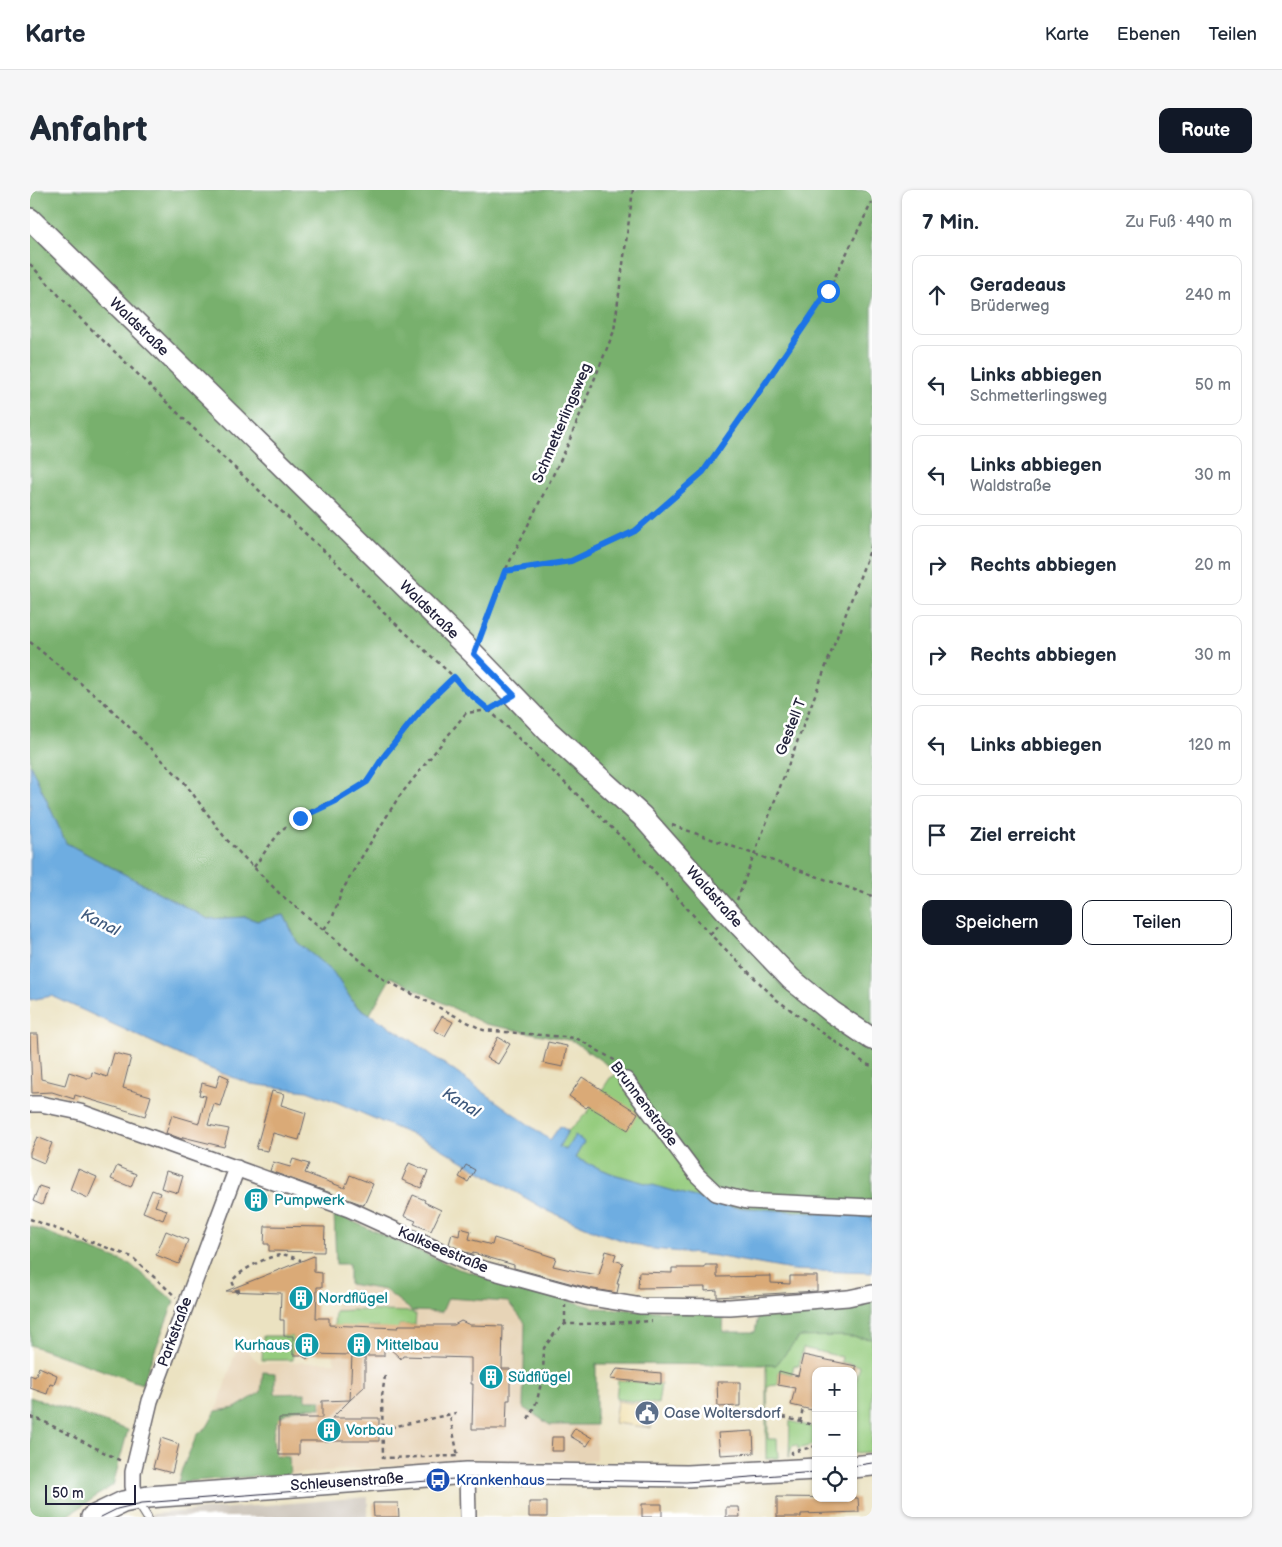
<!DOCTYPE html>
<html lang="de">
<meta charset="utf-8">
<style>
body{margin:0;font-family:"Balsamiq Sans",sans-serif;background:#f6f6f7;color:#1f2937}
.controls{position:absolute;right:15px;bottom:15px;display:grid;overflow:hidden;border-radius:10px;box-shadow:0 1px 4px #0004}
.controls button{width:45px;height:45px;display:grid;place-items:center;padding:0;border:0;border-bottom:1px solid #e0e1e3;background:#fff;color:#1f2937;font:25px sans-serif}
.scale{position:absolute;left:15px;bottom:12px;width:91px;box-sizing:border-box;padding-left:5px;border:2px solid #22223b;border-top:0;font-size:14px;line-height:18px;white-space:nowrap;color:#22223b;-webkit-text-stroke:4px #fff;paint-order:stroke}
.stop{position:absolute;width:15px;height:15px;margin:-11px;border:4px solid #1a73e8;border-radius:50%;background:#fff}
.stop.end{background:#1a73e8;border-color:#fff;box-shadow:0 1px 5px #0008}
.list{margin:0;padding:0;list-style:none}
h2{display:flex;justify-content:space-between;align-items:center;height:65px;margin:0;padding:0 20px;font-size:21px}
h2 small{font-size:16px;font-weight:400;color:#747a83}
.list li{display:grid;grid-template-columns:32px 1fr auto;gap:15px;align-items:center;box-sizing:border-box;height:80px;margin:0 10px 10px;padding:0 10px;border:1px solid #e0e1e3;border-radius:10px}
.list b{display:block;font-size:19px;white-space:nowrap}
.list p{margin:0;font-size:16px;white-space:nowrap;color:#747a83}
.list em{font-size:16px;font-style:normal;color:#747a83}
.actions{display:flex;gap:10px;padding:15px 20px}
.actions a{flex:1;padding:11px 0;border:1px solid #111827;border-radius:10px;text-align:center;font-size:18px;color:#111827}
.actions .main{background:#111827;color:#fff}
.icon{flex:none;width:28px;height:28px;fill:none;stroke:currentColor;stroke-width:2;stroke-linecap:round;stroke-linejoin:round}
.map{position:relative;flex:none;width:842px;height:1327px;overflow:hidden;border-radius:10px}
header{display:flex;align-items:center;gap:30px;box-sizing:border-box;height:70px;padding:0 25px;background:#fff;border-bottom:1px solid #e0e1e3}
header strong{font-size:24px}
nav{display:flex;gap:28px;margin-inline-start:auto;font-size:18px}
.intro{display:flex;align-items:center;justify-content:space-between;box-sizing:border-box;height:120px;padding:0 30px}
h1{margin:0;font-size:35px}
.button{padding:12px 22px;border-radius:10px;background:#111827;color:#fff;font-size:18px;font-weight:700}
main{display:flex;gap:30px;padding:0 30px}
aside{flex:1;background:#fff;border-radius:10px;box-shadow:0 1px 4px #0004}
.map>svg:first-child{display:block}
</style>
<header>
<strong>Karte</strong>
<nav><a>Karte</a><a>Ebenen</a><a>Teilen</a></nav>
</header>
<div class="intro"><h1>Anfahrt</h1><a class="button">Route</a></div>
<main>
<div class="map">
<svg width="842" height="1327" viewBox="0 0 842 1327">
<rect width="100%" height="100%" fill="#fff"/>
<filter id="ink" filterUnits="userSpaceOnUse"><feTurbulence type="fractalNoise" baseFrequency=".02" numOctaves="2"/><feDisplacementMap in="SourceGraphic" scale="10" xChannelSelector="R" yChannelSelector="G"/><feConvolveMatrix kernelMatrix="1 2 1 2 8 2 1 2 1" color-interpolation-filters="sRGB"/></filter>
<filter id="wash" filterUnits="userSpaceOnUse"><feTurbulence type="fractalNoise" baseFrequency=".0096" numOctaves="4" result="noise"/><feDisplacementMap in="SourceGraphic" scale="20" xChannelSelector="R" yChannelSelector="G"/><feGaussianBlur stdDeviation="1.12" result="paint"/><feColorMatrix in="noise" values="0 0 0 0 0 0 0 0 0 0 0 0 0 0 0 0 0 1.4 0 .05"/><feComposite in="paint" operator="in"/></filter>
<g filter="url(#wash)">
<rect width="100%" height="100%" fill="#ebe2c1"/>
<!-- built -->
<path fill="#e7d4b7" d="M 304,1023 L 429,1079 L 566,1118 L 566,1271 L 444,1270 L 148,1292 L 152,1279 L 167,1245 L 177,1237 L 186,1221 L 210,1149 L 223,1167 L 230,1173 L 305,1172 L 303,1165 L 305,1121 L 307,1109 L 315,1110 L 319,1094 L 319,1074 L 306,1074 Z"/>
<!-- industrial -->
<path fill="#cbc3b8" d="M 338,1307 L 338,1327 L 112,1327 L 122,1324 Z"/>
<!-- green -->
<path fill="#95cc7e" stroke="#5c775c" d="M 589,883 L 679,1011 L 583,984 L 545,968 L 554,952 L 545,945 L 536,960 L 528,957 L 538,941 L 558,922 L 580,888 Z
M 323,1120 L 383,1122 L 383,1124 L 386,1124 L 385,1135 L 369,1135 L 368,1139 L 349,1138 L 349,1137 L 339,1136 L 339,1138 L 304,1137 L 305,1121 Z
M 233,1146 L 263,1146 L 263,1170 L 232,1170 Z
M 782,1146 L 812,1146 L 842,1149 L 842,1262 L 823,1263 L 823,1203 L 830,1176 L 811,1172 L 812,1167 L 773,1158 L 769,1176 L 764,1175 L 762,1184 L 749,1181 L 748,1195 L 737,1196 L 738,1249 L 747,1249 L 748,1268 L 736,1269 L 736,1175 L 746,1175 L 769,1147 Z
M 588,1190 L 631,1194 L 628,1214 L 586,1209 Z
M 760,1231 L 786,1238 L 786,1254 L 768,1259 L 767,1255 L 762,1256 L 759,1267 Z"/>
<!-- forest -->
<path fill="#78b06d" stroke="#4d6954" d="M 0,0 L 842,0 L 842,1027 L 701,1017 L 679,1011 L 589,883 L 543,851 L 455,834 L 361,787 L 340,824 L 325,815 L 303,782 L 267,752 L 254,725 L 227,731 L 216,727 L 178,729 L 36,653 L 0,574 Z
M 304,1023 L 429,1079 L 566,1118 L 694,1124 L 693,1142 L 725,1142 L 729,1120 L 842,1106 L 842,1149 L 812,1146 L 769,1147 L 746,1175 L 566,1174 L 566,1235 L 520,1235 L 493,1217 L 495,1133 L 478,1112 L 418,1108 L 412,1122 L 382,1121 L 355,1100 L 319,1094 L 319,1074 L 306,1074 Z
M 0,1036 L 100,1074 L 144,1111 L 112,1194 L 0,1155 Z
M 233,1182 L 245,1183 L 245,1204 L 275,1203 L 276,1210 L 290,1210 L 291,1218 C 254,1216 236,1228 246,1266 L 259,1267 L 260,1284 L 148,1292 L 152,1279 L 167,1245 L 177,1237 L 186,1221 L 205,1218 L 231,1202 Z
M 0,1207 L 98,1240 L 83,1295 L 36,1327 L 0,1327 Z"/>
<!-- sand -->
<path fill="#eeda9e" stroke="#887e6c" d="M 587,1211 L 624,1216 L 621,1238 L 584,1233 Z"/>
<!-- water -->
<path fill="#6eade1" stroke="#48688e" d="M 0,574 L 36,653 L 178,729 L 216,727 L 227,731 L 254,725 L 267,752 L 303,782 L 325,815 L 381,850 L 520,950 L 530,936 L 538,941 L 529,957 L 536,960 L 545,945 L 554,952 L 545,968 L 583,984 L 701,1017 L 842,1027 L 842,1083 L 762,1080 L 685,1066 L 616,1058 L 567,1042 L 518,1021 L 405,955 L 304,911 L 277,901 L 221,894 L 178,878 L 22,806 L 0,810 Z"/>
<g id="blocks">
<!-- building -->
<path fill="#daaa77" d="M 412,826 L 423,832 L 415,846 L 404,840 Z
M 0,844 L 8,844 L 11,889 L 35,895 L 39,882 L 57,888 L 61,888 L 62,882 L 77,887 L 84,863 L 101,867 L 93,898 L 121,906 L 115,926 L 45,905 L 44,909 L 22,902 L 2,903 Z
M 468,847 L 480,854 L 468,874 L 457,868 Z
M 518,852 L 537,856 L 533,877 L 513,873 Z
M 190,884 L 199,888 L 190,916 L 184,914 L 178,935 L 199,939 L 194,957 L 153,947 L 152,949 L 136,943 L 142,925 L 169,933 L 176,906 L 169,905 L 172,893 L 186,897 Z
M 552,887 L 608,923 L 598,940 L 558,916 L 556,918 L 539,906 Z
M 242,901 L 254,904 L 251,915 L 276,923 L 269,950 L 243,943 L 238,961 L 226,959 Z
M 7,947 L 22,953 L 14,973 L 0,967 L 0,962 Z
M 263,969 L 279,974 L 275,983 L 315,998 L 320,985 L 343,994 L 334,1015 L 240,981 L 243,972 L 260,977 Z
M 379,973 L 398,981 L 391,998 L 372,990 Z
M 436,975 L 445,980 L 438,992 L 429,987 Z
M 87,976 L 106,984 L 101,997 L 81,989 Z
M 48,979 L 67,987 L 58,1008 L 40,1000 Z
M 136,981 L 153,986 L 148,1003 L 131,998 Z
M 9,996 L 18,999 L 12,1015 L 3,1011 Z
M 122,1000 L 130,1003 L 125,1016 L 137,1020 L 133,1030 L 113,1022 Z
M 221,1002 L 235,1006 L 231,1018 L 217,1014 Z
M 383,1005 L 395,1010 L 394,1012 L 411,1020 L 401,1041 L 384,1034 L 386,1031 L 374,1026 Z
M 235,1036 L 295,1037 L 294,1062 L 239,1061 L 239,1054 L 234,1054 Z
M 430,1038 L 441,1041 L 439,1049 L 462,1055 L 464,1048 L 526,1068 L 523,1076 L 550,1082 L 569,1085 L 576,1061 L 586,1064 L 584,1070 L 593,1073 L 587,1094 L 589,1094 L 587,1103 L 558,1098 L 484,1078 L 484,1075 L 443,1063 L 443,1064 L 435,1062 L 419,1054 L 422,1044 L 429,1046 Z
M 136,1041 L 158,1050 L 149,1074 L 126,1065 Z
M 284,1066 L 284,1082 L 292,1083 L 292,1097 L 287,1097 L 286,1128 L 299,1128 L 299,1135 L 368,1138 L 369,1135 L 424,1135 L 431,1131 L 440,1135 L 473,1136 L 472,1179 L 480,1179 L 480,1210 L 477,1210 L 476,1239 L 442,1239 L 443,1194 L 441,1194 L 441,1168 L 373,1166 L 371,1169 L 354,1153 L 354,1166 L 335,1166 L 335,1196 L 320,1210 L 322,1165 L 280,1164 L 277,1169 L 271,1165 L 263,1165 L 263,1146 L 254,1146 L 254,1130 L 250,1130 L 251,1103 L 196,1101 Z
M 675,1075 L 687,1075 L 687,1087 L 741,1086 L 741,1093 L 760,1094 L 760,1086 L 787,1086 L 787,1101 L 687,1107 L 687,1100 L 675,1101 L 675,1097 L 608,1098 L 609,1082 L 642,1083 L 642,1078 L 675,1078 Z
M 773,1165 L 826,1176 L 826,1181 L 786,1181 L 786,1221 L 761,1215 L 765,1198 L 748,1195 L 749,1181 L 768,1186 Z
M 9,1177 L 27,1185 L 24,1195 L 20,1194 L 17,1204 L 0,1198 L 0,1185 L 5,1187 Z
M 587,1179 L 631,1183 L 631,1194 L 580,1189 Z
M 687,1192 L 710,1192 L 710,1216 L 688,1217 Z
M 320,1210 L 302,1228 L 349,1228 L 349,1251 L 269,1251 L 269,1265 L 249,1265 L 249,1228 L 292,1228 L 292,1211 Z
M 545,1238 L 562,1248 L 557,1256 L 540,1246 Z
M 723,1241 L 724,1263 L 690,1265 L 688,1243 Z
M 522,1247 L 534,1247 L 534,1261 L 521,1261 Z
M 131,1248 L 149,1254 L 142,1283 L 123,1278 Z
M 747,1307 L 828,1308 L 829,1322 L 771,1324 L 771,1327 L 747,1327 Z
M 499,1312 L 517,1312 L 517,1327 L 499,1327 Z
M 343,1313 L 368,1313 L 369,1327 L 344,1327 Z
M 612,1314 L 632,1314 L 632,1327 L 612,1327 Z
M 696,1317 L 709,1317 L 710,1327 L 696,1327 Z"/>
</g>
</g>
<g filter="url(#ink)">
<use href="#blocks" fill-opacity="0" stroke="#68656a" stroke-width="1"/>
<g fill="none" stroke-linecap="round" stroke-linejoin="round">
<defs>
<path id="lane" d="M 107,1311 L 117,1327"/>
<path id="street" d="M 596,890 L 667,985 L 686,1003 L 717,1011 L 842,1017
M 0,914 L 11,914 L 50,922 L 319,1019 L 446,1077 L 556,1107 L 611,1116 L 700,1117 L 818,1108 L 842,1103
M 437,1283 L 438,1327
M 106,1309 L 103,1296 L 103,1282 L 120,1211 L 207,978"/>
<path id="secondary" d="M 0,29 L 444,464 L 518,541 L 612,626 L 700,725 L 761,789 L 802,822 L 842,849
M 823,1277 L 842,1275
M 62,1327 L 93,1312 L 118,1307 L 437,1283 L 657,1286 L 786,1279"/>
</defs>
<!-- lane casing -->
<use href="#lane" stroke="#68656a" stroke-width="10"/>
<!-- street casing -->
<use href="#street" stroke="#68656a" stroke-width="18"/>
<!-- secondary casing -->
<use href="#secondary" stroke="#68656a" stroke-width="24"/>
<!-- path -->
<path stroke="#68656a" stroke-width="2.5" stroke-dasharray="4 4" stroke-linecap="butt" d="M 0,74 L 50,128 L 193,267 L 304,370 L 354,423 L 424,487 L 434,499 L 459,520 L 609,664 L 680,744 L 747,810 L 836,874 L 842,876
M 475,381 L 541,371 L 605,341 L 673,282 L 737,192 L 798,101 L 842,12
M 450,446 L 475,381 L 536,259 L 584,141 L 603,0
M 0,452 L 77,515 L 154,592 L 196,649 L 250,704 L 353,789 L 453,840 L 546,848 L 586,871 L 591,880
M 642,635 L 842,706
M 224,677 C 233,665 242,651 252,640 C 273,620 311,612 335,592 C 345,585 350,571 357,561 C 378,535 400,510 424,487
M 707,710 L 842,355
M 294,739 L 302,729 L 312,701 L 328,673 L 368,608 L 436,523 L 459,520 L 470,514
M 680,744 L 688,736
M 0,1029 L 102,1067 L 146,1107
M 206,1101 L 211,1099
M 207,1103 L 202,1091 C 210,1080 242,1063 256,1065 C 261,1066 265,1069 271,1070
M 535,1134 L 535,1115
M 355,1186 L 352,1206 L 353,1268 L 428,1266 L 420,1227 L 416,1224
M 0,1227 L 13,1231 L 93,1272
M 753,1227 L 786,1236
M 498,1229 L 507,1211 L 513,1184 L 514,1158 L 525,1143 L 535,1134 L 553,1134 L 622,1131
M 770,1232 L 773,1218
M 353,1239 L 426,1223
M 762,1265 L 762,1262 L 786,1256"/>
<!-- lane -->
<use href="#lane" stroke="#fff" stroke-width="8"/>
<!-- street -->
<use href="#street" stroke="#fff" stroke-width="15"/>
<!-- secondary -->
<use href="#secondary" stroke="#fff" stroke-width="21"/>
<!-- tram -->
<path stroke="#22223b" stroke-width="1" d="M 823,1276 L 842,1273
M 71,1327 L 87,1319 L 112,1313 L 437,1288 L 656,1292 L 786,1282"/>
</g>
</g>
<g fill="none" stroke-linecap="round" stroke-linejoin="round" filter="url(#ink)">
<!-- route -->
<path stroke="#1a73e8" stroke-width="6" d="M 270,628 L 306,611 L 337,592 L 354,566 L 378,536 L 399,511 L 424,487 L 434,499 L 459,520 L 484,505 L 444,464 L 475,381 L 541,371 L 605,341 L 673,282 L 736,192 L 798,101"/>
</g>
<!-- icons -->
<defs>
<symbol id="building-disc" viewBox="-11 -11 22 22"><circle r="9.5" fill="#0f9aa8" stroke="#fff"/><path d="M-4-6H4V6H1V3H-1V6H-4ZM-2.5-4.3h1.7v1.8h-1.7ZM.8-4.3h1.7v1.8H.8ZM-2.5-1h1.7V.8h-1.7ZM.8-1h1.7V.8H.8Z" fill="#fff"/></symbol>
<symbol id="civic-disc" viewBox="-11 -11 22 22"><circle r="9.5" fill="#5c6f8a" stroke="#fff"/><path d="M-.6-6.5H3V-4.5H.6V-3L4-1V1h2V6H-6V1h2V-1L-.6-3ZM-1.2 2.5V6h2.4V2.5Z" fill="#fff"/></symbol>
<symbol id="bus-disc" viewBox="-11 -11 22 22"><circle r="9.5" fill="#1a4fb4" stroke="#fff"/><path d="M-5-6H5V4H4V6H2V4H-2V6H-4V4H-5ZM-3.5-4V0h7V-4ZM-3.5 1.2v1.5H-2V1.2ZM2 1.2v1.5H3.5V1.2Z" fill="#fff"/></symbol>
</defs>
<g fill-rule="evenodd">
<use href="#building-disc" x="212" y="996" width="28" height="28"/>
<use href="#building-disc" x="257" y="1094" width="28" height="28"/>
<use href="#building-disc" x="263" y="1141" width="28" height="28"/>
<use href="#building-disc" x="315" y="1141" width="28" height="28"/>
<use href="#building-disc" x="447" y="1173" width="28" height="28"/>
<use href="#civic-disc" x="603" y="1209" width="28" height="28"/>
<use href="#building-disc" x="285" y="1226" width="28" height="28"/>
<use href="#bus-disc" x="394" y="1276" width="28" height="28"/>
</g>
<g text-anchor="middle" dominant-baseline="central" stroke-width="5" stroke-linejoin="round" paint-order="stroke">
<!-- street labels -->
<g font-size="15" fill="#22223b" stroke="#fff">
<text transform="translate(109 137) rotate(44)">Waldstraße</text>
<text transform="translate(532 233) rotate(-67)">Schmetterlingsweg</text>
<text transform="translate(399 420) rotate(44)">Waldstraße</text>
<text transform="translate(761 537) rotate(-69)">Gestell T</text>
<text transform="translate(684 707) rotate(48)">Waldstraße</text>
<text transform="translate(614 914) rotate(53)">Brunnenstraße</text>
<text transform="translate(413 1060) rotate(23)">Kalkseestraße</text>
<text transform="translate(145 1142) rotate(-70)">Parkstraße</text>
<text transform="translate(317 1292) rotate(-4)">Schleusenstraße</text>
</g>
<!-- culture labels -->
<g font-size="15" fill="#0d838f" stroke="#fff" text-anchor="start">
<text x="244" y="1010">Pumpwerk</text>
<text x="288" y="1108">Nordflügel</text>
<text x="260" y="1155" text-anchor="end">Kurhaus</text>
<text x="346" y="1155">Mittelbau</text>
<text x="478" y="1187">Südflügel</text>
<text x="316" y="1240">Vorbau</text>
</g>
<!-- service labels -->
<g font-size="15" fill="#4e5e75" stroke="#fff" text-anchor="start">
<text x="634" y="1223">Oase Woltersdorf</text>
</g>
<!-- transit labels -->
<g font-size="15" fill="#164399" stroke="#fff" text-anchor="start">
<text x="426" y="1290">Krankenhaus</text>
</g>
<!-- water labels -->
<g font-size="16" font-style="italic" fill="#405a7d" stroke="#fff">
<text transform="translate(70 733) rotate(26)">Kanal</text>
<text transform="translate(431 913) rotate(32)">Kanal</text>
</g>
</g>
</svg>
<div class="controls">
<button>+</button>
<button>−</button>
<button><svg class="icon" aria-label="locate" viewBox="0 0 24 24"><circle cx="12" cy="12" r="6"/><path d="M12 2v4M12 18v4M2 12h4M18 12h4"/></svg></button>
</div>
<div class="scale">50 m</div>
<div class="stop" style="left:798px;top:101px"></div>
<div class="stop end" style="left:270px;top:628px"></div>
</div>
<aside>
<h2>7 Min.<small>Zu Fuß · 490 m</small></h2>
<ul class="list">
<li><svg class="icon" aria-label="ahead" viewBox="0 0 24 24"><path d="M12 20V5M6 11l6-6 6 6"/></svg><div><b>Geradeaus</b><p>Brüderweg</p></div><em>240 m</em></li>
<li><svg class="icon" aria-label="left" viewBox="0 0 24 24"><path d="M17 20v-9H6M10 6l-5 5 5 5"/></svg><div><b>Links abbiegen</b><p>Schmetterlingsweg</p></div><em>50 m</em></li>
<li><svg class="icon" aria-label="left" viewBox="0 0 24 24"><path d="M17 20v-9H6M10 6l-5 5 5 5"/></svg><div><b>Links abbiegen</b><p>Waldstraße</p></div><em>30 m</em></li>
<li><svg class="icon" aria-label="right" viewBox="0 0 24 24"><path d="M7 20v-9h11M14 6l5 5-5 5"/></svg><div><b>Rechts abbiegen</b></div><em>20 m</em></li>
<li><svg class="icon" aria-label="right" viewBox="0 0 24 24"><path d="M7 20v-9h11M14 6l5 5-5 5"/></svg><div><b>Rechts abbiegen</b></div><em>30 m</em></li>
<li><svg class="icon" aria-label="left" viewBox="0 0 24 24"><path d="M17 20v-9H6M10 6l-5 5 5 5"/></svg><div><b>Links abbiegen</b></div><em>120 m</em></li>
<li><svg class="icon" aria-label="arrive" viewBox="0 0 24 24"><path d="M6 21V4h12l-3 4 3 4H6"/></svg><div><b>Ziel erreicht</b></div></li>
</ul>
<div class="actions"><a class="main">Speichern</a><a>Teilen</a></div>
</aside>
</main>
